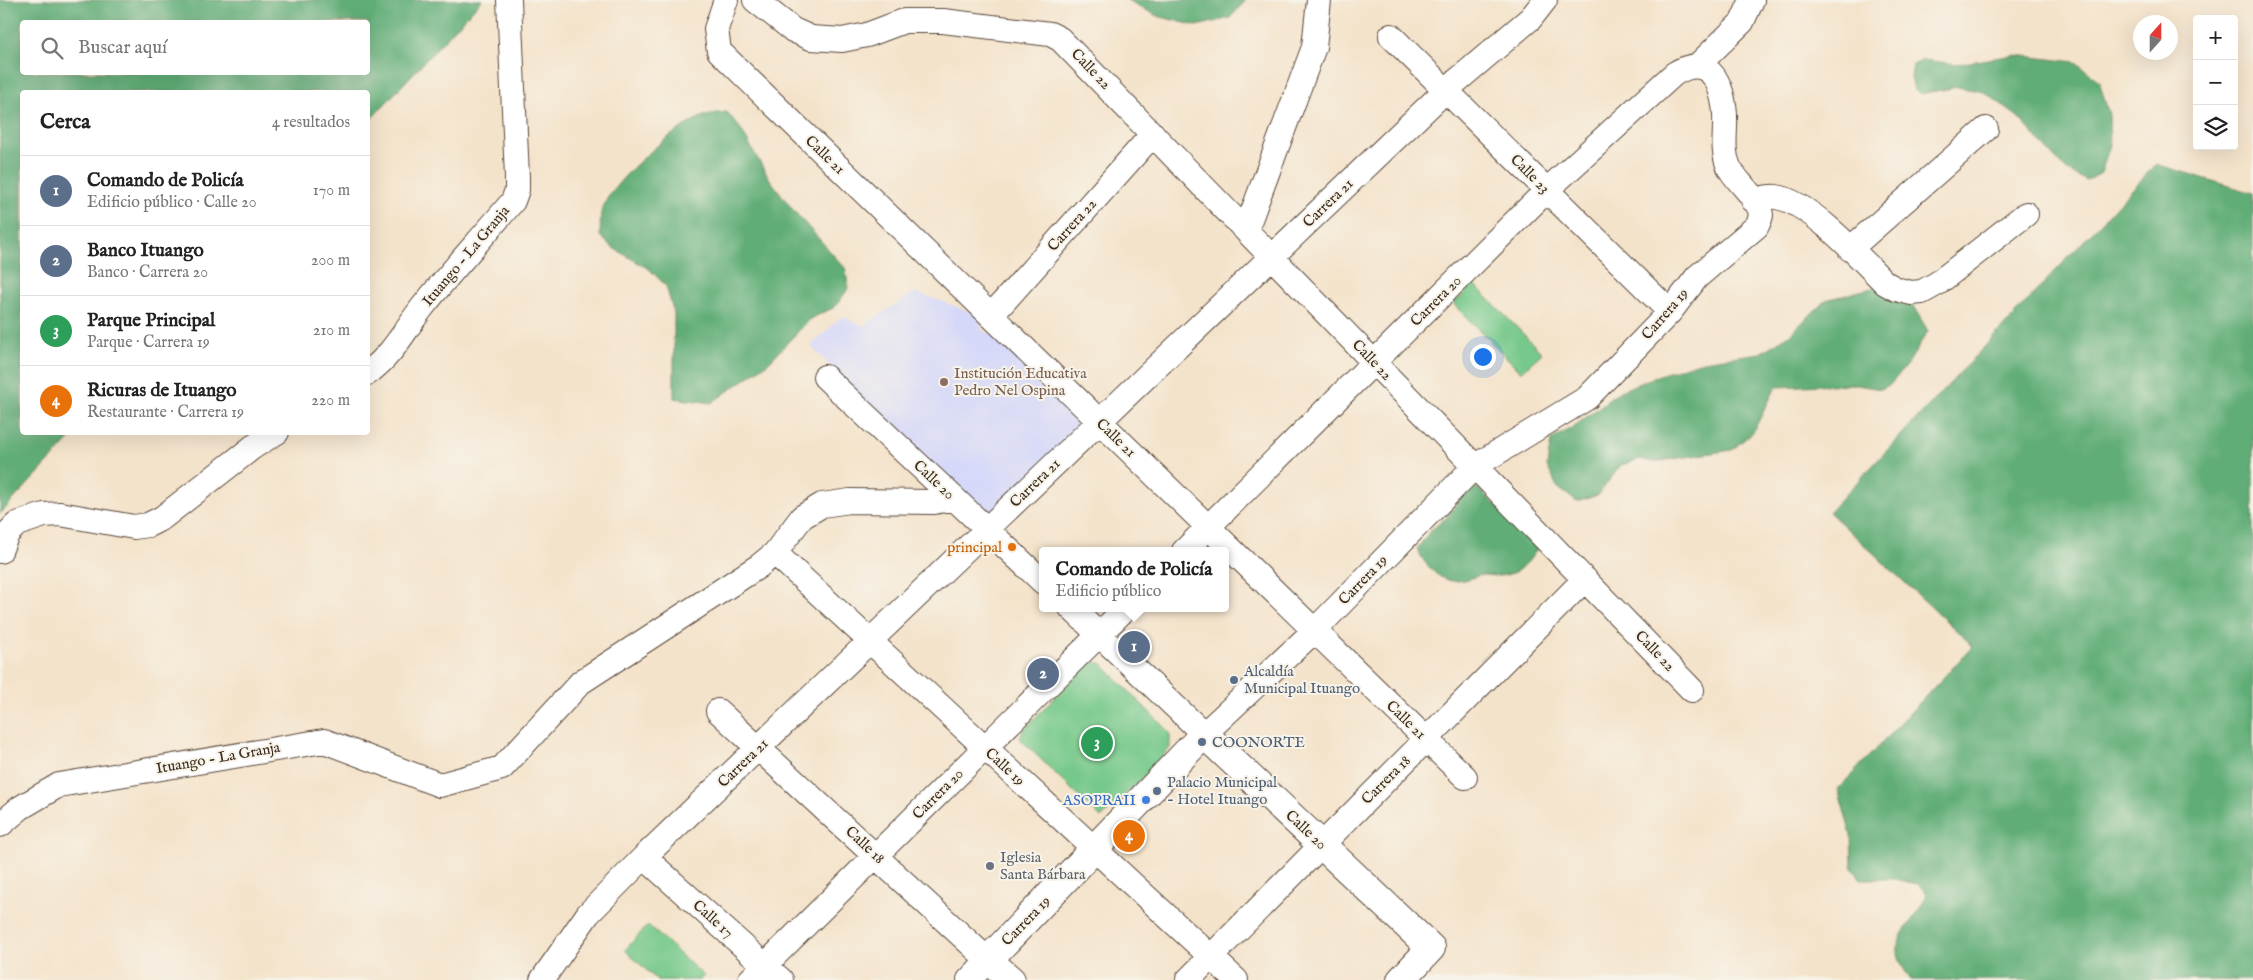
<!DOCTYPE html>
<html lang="es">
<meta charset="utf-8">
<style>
body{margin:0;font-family:"IM FELL English",serif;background:#f6f6f6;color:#222}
.controls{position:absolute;right:15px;top:15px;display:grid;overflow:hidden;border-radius:5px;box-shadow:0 5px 20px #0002}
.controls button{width:45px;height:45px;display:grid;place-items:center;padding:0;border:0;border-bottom:1px solid #e0e0e0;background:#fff;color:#222;font:25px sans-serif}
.compass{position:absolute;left:2133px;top:15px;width:45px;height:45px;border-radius:50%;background:#fff;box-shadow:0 5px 20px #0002;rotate:21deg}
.you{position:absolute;left:1482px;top:356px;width:18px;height:18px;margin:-12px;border:4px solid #fff;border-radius:50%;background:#1a73e8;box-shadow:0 0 0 8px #1a73e833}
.badge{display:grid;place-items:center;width:32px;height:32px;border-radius:50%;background:#b5179e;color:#fff;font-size:16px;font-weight:700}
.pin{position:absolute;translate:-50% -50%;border:2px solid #fff;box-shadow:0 1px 5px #0006}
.popup{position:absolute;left:1039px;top:547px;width:190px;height:65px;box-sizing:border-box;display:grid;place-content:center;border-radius:5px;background:#fff;filter:drop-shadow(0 1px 4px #0005);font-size:16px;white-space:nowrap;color:#767676}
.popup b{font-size:19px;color:#222}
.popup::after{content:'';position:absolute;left:50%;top:100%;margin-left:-10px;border:10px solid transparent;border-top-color:#fff}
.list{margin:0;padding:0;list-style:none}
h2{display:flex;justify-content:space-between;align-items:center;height:65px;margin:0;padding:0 20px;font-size:21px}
h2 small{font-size:16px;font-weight:400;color:#767676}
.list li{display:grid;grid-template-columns:32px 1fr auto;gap:15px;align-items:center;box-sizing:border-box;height:70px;padding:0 20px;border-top:1px solid #e0e0e0}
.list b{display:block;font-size:19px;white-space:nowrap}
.list p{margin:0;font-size:16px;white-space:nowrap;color:#767676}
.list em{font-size:16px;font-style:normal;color:#767676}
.icon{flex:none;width:28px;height:28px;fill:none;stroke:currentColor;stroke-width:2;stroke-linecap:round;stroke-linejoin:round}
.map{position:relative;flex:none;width:2253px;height:980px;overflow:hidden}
.search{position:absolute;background:#fff;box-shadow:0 5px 20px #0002;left:20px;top:20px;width:350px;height:55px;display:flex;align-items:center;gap:12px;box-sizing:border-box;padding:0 18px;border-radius:5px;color:#767676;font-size:19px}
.panel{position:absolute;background:#fff;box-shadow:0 5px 20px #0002;left:20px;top:90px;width:350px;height:345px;border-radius:5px}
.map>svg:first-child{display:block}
</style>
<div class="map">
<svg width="2253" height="980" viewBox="0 0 2253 980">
<rect width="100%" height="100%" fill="#f7f3e8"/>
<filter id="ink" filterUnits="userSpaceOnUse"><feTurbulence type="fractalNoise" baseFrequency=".02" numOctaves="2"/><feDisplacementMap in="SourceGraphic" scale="10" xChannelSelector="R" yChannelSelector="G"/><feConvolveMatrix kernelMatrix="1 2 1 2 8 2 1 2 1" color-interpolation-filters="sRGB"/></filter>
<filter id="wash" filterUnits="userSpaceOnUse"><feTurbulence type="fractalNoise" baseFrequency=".0096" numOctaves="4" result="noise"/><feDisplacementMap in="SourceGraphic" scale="20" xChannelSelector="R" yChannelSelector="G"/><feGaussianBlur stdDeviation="1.12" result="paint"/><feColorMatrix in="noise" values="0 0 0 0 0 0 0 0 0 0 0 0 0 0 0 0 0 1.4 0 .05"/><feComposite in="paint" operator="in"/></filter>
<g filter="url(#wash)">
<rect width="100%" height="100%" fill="#f4e3cb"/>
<!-- built -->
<path fill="#d5d8f9" d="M 915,292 L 979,315 L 982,331 L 992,334 L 1085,421 L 986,521 L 878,417 L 811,346 L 842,316 L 863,326 Z"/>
<!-- green -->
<path fill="#77c98b" stroke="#597a54" d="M 1474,284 L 1542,353 L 1521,372 L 1453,304 Z
M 1090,662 L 1101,663 L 1170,733 L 1170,748 L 1145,776 L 1101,818 L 1020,739 L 1023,730 Z
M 648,925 L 704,976 L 700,980 L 657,980 L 625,950 Z"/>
<!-- forest -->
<path fill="#61ad77" stroke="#4e6c4a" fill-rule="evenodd" d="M 0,0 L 482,0 L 368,122 L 368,92 L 22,92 L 22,432 L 76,433 L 0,514 ZM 368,22 L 368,72 L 22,72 L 22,22 Z
M 1127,0 L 1246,0 L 1230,18 L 1197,26 L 1157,16 Z
M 2014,55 L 2076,62 L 2099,81 L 2109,115 L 2110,145 L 2101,173 L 2087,181 L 2066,170 L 2018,117 L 1984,92 L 1957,87 L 1921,94 L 1914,90 L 1911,77 L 1913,65 L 1923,60 L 1957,64 Z
M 727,112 L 740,128 L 769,178 L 793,210 L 846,269 L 848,289 L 835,307 L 810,319 L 767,364 L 711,403 L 674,398 L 674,314 L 666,286 L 649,269 L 613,248 L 600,236 C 601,227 599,214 603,206 C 617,177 674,127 704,116 C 710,113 720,113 727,112 Z
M 2156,164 L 2253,193 L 2253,980 L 1911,980 C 1880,938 1912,931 1927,894 L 1918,884 L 1893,879 L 1861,879 L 1852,868 L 1851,835 L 1838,789 L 1973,646 L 1829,512 Z
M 1879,286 L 1910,301 L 1928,331 L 1909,362 L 1891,384 L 1881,389 L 1851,384 L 1776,387 L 1753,432 L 1732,450 L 1653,462 L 1641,459 L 1621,465 L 1598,495 L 1577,502 L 1557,487 L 1547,466 L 1551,440 L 1576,425 L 1620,391 L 1662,374 L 1703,361 L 1760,353 L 1788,336 L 1826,300 Z
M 1474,485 L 1539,544 C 1532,561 1518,575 1499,576 C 1493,576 1488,575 1483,575 C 1477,575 1471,579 1464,580 C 1442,586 1426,567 1417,549 L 1430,531 L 1447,517 L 1466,490 Z"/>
</g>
<g filter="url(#ink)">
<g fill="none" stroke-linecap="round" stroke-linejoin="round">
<defs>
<path id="minor" d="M 726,0 L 716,29 L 719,51 L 1465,777
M 755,0 L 793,30 L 811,38 L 842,40 L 867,35 L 904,21 L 943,21 L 1050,34 L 1060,39 L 1692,690
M 1391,36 L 1670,312
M 1697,66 L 1742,22 L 1752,0
M 1753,200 C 1760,199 1769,196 1776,197 C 1809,201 1861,259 1885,283 L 1896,289 L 1911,293 L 1922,292 L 1938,283 L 2026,214
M 1246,230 L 1314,47 L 1319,0
M 1850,249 L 1986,129
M 991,316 L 1153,134
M 368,373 C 394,353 402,334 421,309 C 450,272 483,237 513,201 L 517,190 L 517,177 L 509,0
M 825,377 L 1043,582
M 0,551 L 7,534 L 17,524 L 44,515 L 60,514 L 134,527 L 148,525 L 162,518 L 253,447 L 277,432
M 775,553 L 1236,980
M 1071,608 L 1204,734 L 1314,631 L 1475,466 L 1587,398 L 1670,312 L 1697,277 L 1757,226 C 1758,223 1761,218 1761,215 C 1760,199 1735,181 1729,167 C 1720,148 1728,125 1724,105 C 1719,75 1705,55 1674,74 L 1547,190 L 1184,551
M 718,711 L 988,960 L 969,980
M 0,825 L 20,808 L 59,785 L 324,741 L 440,785 L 502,768 L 581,682 L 759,566 L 775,553 L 802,517 L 822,505 L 850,501 L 934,502 L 954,498
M 644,857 L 781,980
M 542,980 L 588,914 L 644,857 L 1446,90 L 1531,18 L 1545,0
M 750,980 L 1126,608
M 1188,980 L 1585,579"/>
<path id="major" d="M 1011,980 L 988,960 L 1204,734 L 1431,948 L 1401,980"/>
</defs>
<!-- minor casing -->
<use href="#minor" stroke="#574638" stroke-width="26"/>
<!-- major casing -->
<use href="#major" stroke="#574638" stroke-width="30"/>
<!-- minor -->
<use href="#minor" stroke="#fff" stroke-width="24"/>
<!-- major -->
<use href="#major" stroke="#fff" stroke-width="28"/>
</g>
</g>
<!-- markers -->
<circle fill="#8d6e63" stroke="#f7f3e8" stroke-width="2" cx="944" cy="382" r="5"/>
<circle fill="#e8710a" stroke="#f7f3e8" stroke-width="2" cx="1012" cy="547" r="5"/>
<g fill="#5c6f8a" stroke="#f7f3e8" stroke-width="2">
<circle cx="1234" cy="680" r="5"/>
<circle cx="1202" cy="742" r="5"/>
<circle cx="1157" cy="791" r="5"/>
</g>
<circle fill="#3f7fe0" stroke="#f7f3e8" stroke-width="2" cx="1146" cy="800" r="5"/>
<circle fill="#6b7280" stroke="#f7f3e8" stroke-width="2" cx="990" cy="866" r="5"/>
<g text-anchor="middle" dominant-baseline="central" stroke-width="4" stroke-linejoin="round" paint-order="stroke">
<!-- street labels -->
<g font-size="15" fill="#3b2a1e" stroke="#f7f3e8">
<text transform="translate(1091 69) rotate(46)">Calle 22</text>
<text transform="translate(825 155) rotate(44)">Calle 21</text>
<text transform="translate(1530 174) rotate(45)">Calle 23</text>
<text transform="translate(1328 203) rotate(-44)">Carrera 21</text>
<text transform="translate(1072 225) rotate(-48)">Carrera 22</text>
<text transform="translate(466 256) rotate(-50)">Ituango - La Granja</text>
<text transform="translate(1436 301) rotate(-45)">Carrera 20</text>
<text transform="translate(1665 314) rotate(-49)">Carrera 19</text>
<text transform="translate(1372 360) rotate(46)">Calle 22</text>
<text transform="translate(1116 438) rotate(44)">Calle 21</text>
<text transform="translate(934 480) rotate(43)">Calle 20</text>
<text transform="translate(1035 483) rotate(-44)">Carrera 21</text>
<text transform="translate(1363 580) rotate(-46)">Carrera 19</text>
<text transform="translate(1655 651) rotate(46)">Calle 22</text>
<text transform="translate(1406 720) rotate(44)">Calle 21</text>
<text transform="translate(218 758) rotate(-10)">Ituango - La Granja</text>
<text transform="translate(743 763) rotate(-44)">Carrera 21</text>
<text transform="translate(1005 767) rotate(43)">Calle 19</text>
<text transform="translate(1386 780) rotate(-45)">Carrera 18</text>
<text transform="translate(938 794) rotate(-45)">Carrera 20</text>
<text transform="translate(1306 830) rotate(43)">Calle 20</text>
<text transform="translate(865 845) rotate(43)">Calle 18</text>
<text transform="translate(713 919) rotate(42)">Calle 17</text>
<text transform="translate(1026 921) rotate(-46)">Carrera 19</text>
</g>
<!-- education labels -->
<g font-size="15" fill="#785e54" stroke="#f7f3e8" text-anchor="start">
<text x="954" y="373">Institución Educativa<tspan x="954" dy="17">Pedro Nel Ospina</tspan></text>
</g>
<!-- food labels -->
<g font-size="15" fill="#c56008" stroke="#f7f3e8" text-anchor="end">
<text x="1002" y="547">principal</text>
</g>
<!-- service labels -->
<g font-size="15" fill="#4e5e75" stroke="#f7f3e8" text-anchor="start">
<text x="1244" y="671">Alcaldía<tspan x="1244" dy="17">Municipal Ituango</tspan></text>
<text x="1212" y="742">COONORTE</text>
<text x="1167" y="782">Palacio Municipal<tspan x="1167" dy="17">- Hotel Ituango</tspan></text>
</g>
<!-- shop labels -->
<g font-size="15" fill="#366cbe" stroke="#f7f3e8" text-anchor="end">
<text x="1136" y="800">ASOPRAII</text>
</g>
<!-- worship labels -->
<g font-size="15" fill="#5b616d" stroke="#f7f3e8" text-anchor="start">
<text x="1000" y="857">Iglesia<tspan x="1000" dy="17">Santa Bárbara</tspan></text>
</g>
</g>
</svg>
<div class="controls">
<button>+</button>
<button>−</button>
<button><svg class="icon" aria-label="layers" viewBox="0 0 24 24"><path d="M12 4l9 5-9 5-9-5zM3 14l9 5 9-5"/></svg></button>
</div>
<svg class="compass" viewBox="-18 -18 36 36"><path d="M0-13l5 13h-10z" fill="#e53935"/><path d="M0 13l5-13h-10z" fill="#767676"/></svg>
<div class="you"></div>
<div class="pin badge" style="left:1134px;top:647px;background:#5c6f8a">1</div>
<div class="popup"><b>Comando de Policía</b>Edificio público</div>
<div class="pin badge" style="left:1043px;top:674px;background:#5c6f8a">2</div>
<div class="pin badge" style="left:1097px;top:743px;background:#2e9e5b">3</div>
<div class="pin badge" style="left:1129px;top:836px;background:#e8710a">4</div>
<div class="search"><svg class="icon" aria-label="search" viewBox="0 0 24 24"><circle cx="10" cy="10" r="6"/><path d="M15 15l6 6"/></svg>Buscar aquí</div>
<section class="panel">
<h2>Cerca<small>4 resultados</small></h2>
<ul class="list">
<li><span class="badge" style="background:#5c6f8a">1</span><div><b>Comando de Policía</b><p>Edificio público · Calle 20</p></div><em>170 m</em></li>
<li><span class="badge" style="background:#5c6f8a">2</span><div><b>Banco Ituango</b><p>Banco · Carrera 20</p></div><em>200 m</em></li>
<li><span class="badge" style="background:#2e9e5b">3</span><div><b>Parque Principal</b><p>Parque · Carrera 19</p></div><em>210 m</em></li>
<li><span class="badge" style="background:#e8710a">4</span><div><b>Ricuras de Ituango</b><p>Restaurante · Carrera 19</p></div><em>220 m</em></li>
</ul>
</section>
</div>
